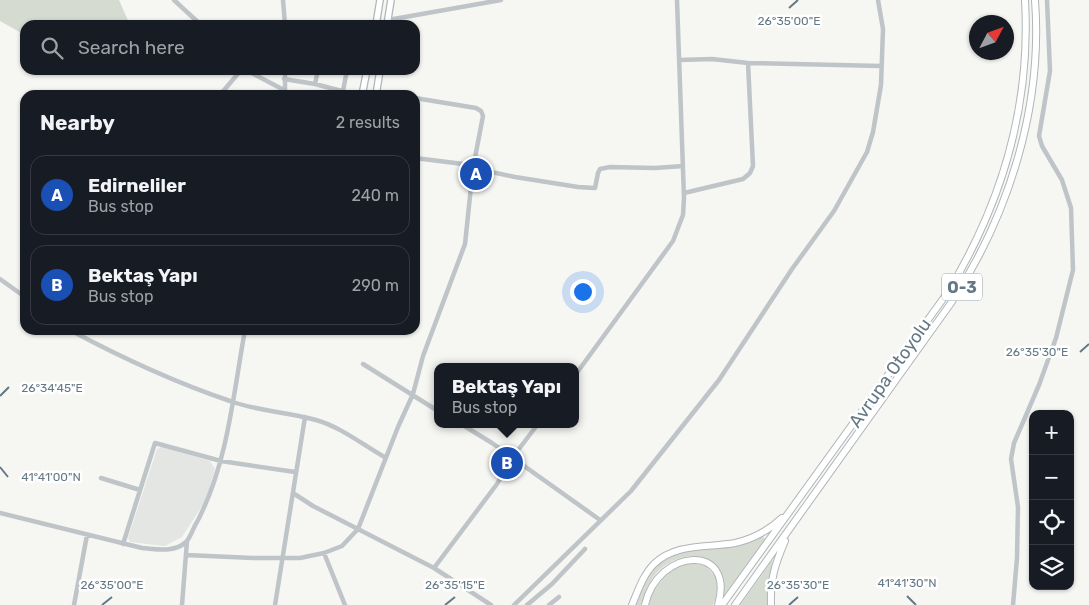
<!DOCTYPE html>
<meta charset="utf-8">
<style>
body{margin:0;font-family:Rubik,sans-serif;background:#242831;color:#f1f3f6}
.controls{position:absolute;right:15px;bottom:15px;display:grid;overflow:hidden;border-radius:10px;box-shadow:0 1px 4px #0004}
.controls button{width:45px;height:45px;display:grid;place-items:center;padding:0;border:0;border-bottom:1px solid #363941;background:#171b24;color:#f1f3f6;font:25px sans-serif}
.compass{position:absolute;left:969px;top:15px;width:45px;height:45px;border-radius:50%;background:#171b24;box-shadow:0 1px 4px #0004;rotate:49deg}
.you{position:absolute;left:582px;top:291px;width:18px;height:18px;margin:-12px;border:4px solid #fff;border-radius:50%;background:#1a73e8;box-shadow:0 0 0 8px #1a73e833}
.badge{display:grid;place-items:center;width:32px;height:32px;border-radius:50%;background:#0f766e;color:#fff;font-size:16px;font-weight:700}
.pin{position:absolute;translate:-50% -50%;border:2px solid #fff;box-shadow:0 1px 5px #0006}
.popup{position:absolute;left:434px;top:363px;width:145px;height:65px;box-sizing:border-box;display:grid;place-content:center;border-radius:10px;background:#171b24;filter:drop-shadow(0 1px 4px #0005);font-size:16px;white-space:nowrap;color:#9ea1a6}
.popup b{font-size:19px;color:#f1f3f6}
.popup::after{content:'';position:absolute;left:50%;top:100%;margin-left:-10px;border:10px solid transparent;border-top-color:#171b24}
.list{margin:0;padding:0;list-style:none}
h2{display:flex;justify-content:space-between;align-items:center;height:65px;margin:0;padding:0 20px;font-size:21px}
h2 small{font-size:16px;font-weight:400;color:#9ea1a6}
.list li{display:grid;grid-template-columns:32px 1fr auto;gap:15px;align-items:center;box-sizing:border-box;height:80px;margin:0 10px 10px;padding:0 10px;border:1px solid #363941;border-radius:15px}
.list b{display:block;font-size:19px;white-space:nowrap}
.list p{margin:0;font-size:16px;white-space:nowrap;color:#9ea1a6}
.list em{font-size:16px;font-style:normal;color:#9ea1a6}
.icon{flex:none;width:28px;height:28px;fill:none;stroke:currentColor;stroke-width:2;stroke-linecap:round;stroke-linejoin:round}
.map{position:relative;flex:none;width:1089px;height:605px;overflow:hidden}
.search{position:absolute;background:#171b24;box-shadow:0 1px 4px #0004;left:20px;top:20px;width:400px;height:55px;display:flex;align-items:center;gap:12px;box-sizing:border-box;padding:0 18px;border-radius:15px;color:#9ea1a6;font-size:19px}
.panel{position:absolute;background:#171b24;box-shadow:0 1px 4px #0004;left:20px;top:90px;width:400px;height:245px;border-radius:15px}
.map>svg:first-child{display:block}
</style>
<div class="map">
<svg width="1089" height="605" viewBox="0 0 1089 605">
<rect width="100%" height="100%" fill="#f6f6f3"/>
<!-- built -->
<path fill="#e4e6e4" d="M 162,447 L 210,461 L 215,469 L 209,490 L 202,506 L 182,537 L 165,546 L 130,542 L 128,538 L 157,449 Z"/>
<!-- green -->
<path fill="#d6dbd2" d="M 0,0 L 119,0 L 130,25 L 25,25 L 25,35 L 0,21 Z
M 763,536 L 765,539 L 724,596 C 727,550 679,545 654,576 C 648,584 644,595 641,605 L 635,605 L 646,578 L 654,566 L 673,554 L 752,541 Z
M 773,559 L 768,587 L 769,605 L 740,605 Z
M 691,563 L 706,566 L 718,580 L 716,598 L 713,605 L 648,605 C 654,586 670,566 691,563 Z"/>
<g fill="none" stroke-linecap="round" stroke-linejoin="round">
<defs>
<path id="major" d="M 376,25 L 380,0
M 387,25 L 391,0
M 362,95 L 367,70
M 376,95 L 380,70"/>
<path id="highway" d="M 632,605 C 638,591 643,575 654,564 C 676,543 707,548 735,543 C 753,539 769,530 782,518
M 645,605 C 658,547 736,543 718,605
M 722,605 L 948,292 C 1002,203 1031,104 1025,0
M 735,605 L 951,303 C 1009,215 1043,106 1035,0
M 771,605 C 770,580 775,564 785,541"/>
</defs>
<!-- major casing -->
<use href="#major" stroke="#b0b6ba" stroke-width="8"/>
<!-- highway casing -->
<use href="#highway" stroke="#afb5b8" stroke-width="8"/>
<!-- minor -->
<path stroke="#bec4c7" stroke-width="4.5" d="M 174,0 L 201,25
M 283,0 L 285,25
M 388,20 L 501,0
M 679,60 L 712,59 L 748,63 L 881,66
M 246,70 L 284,90
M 284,79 L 315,84 L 357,95
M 315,84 L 318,70
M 343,91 L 347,70
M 376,93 L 389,95
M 220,95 L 241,70
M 285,95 L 285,70
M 415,158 L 463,164 L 473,168 L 515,177 L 578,187 L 595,188 L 598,173 L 600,169 L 610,167 L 655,168 L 683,166
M 684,193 L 743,179 L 750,173 L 753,166 L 748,63
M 0,279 L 25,297
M 70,330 C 122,358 174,382 230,401 C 257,411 288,412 316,420 C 341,427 363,445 386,458
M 363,364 L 438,411
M 576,374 L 673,241 L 683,215 L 684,198 L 677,0
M 461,424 L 492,443 L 600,520
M 101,478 L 140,490
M 293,493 L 313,506 L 434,568 L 491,605
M 0,513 L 142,548 C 157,549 174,553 186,542 C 191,537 193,528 197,522 C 228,463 233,395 245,330
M 123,544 L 155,443 L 221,461 L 295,472
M 324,553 L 345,605
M 186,555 L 253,558 L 300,558 L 324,553 L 342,546 L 358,529 L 398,427 L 413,394 L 423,356 L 465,244 L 473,168 L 483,116 L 481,111 L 476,108 L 415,98
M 434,568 L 497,484 L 512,458 L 538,424
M 74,605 L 87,535
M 182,605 L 187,541
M 275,605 L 305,417
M 514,605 L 631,491 L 719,380 L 792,269 L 834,211 L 867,152 L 873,132 L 881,85 L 883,29 L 878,0
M 527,605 L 552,584 L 585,549
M 549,605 L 559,597
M 1013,605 L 1017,558 L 1018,507 L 1011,459 L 1014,443 L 1039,385 L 1056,338 L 1073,270 L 1071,208 L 1062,180 L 1042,146 L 1039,136 L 1050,71 L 1047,0"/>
<!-- major -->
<use href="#major" stroke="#fff" stroke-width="5.5"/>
<!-- highway -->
<use href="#highway" stroke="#fff" stroke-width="6"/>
</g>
<!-- ticks -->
<path fill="none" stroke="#647985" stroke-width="2" d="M 789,8 L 798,0M 1080,352 L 1089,344M 0,396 L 9,387M 0,467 L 8,477M 907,596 L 916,605M 102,605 L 112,597M 445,605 L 455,597M 789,605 L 798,597"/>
<g text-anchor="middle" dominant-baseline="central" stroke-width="5" stroke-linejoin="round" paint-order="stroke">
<!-- shield labels -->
<rect fill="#fff" stroke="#92a1aa" stroke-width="1" x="942" y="273.5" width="40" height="27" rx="4"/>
<g font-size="16" font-weight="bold" fill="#647985">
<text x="962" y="287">O-3</text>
</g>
<!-- street labels -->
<g font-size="18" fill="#647985" stroke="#fff">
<text transform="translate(890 373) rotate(-55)">Avrupa Otoyolu</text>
</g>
</g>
<g font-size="12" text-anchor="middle" fill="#647985" stroke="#fff" stroke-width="5" stroke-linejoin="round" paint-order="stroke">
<text x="789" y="25">26°35'00"E</text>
<text x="1037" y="356">26°35'30"E</text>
<text x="52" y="392">26°34'45"E</text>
<text x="51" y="481">41°41'00"N</text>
<text x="907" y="587">41°41'30"N</text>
<text x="112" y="589">26°35'00"E</text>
<text x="455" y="589">26°35'15"E</text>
<text x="798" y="589">26°35'30"E</text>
</g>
</svg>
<div class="controls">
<button>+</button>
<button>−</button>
<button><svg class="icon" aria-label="locate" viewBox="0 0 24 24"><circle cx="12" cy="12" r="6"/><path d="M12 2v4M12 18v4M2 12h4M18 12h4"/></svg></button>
<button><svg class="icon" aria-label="layers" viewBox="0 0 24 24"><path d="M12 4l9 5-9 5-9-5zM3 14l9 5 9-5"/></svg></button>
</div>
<svg class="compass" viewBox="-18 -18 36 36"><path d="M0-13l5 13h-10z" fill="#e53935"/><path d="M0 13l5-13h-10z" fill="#9ea1a6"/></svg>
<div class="you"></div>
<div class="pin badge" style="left:476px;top:174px;background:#1a4fb4">A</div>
<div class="pin badge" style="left:507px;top:463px;background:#1a4fb4">B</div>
<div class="popup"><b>Bektaş Yapı</b>Bus stop</div>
<div class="search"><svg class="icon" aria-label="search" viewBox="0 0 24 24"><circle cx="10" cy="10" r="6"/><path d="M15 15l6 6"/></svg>Search here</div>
<section class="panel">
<h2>Nearby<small>2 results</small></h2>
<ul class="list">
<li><span class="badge" style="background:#1a4fb4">A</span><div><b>Edirneliler</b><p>Bus stop</p></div><em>240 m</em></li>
<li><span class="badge" style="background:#1a4fb4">B</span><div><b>Bektaş Yapı</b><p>Bus stop</p></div><em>290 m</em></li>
</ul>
</section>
</div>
